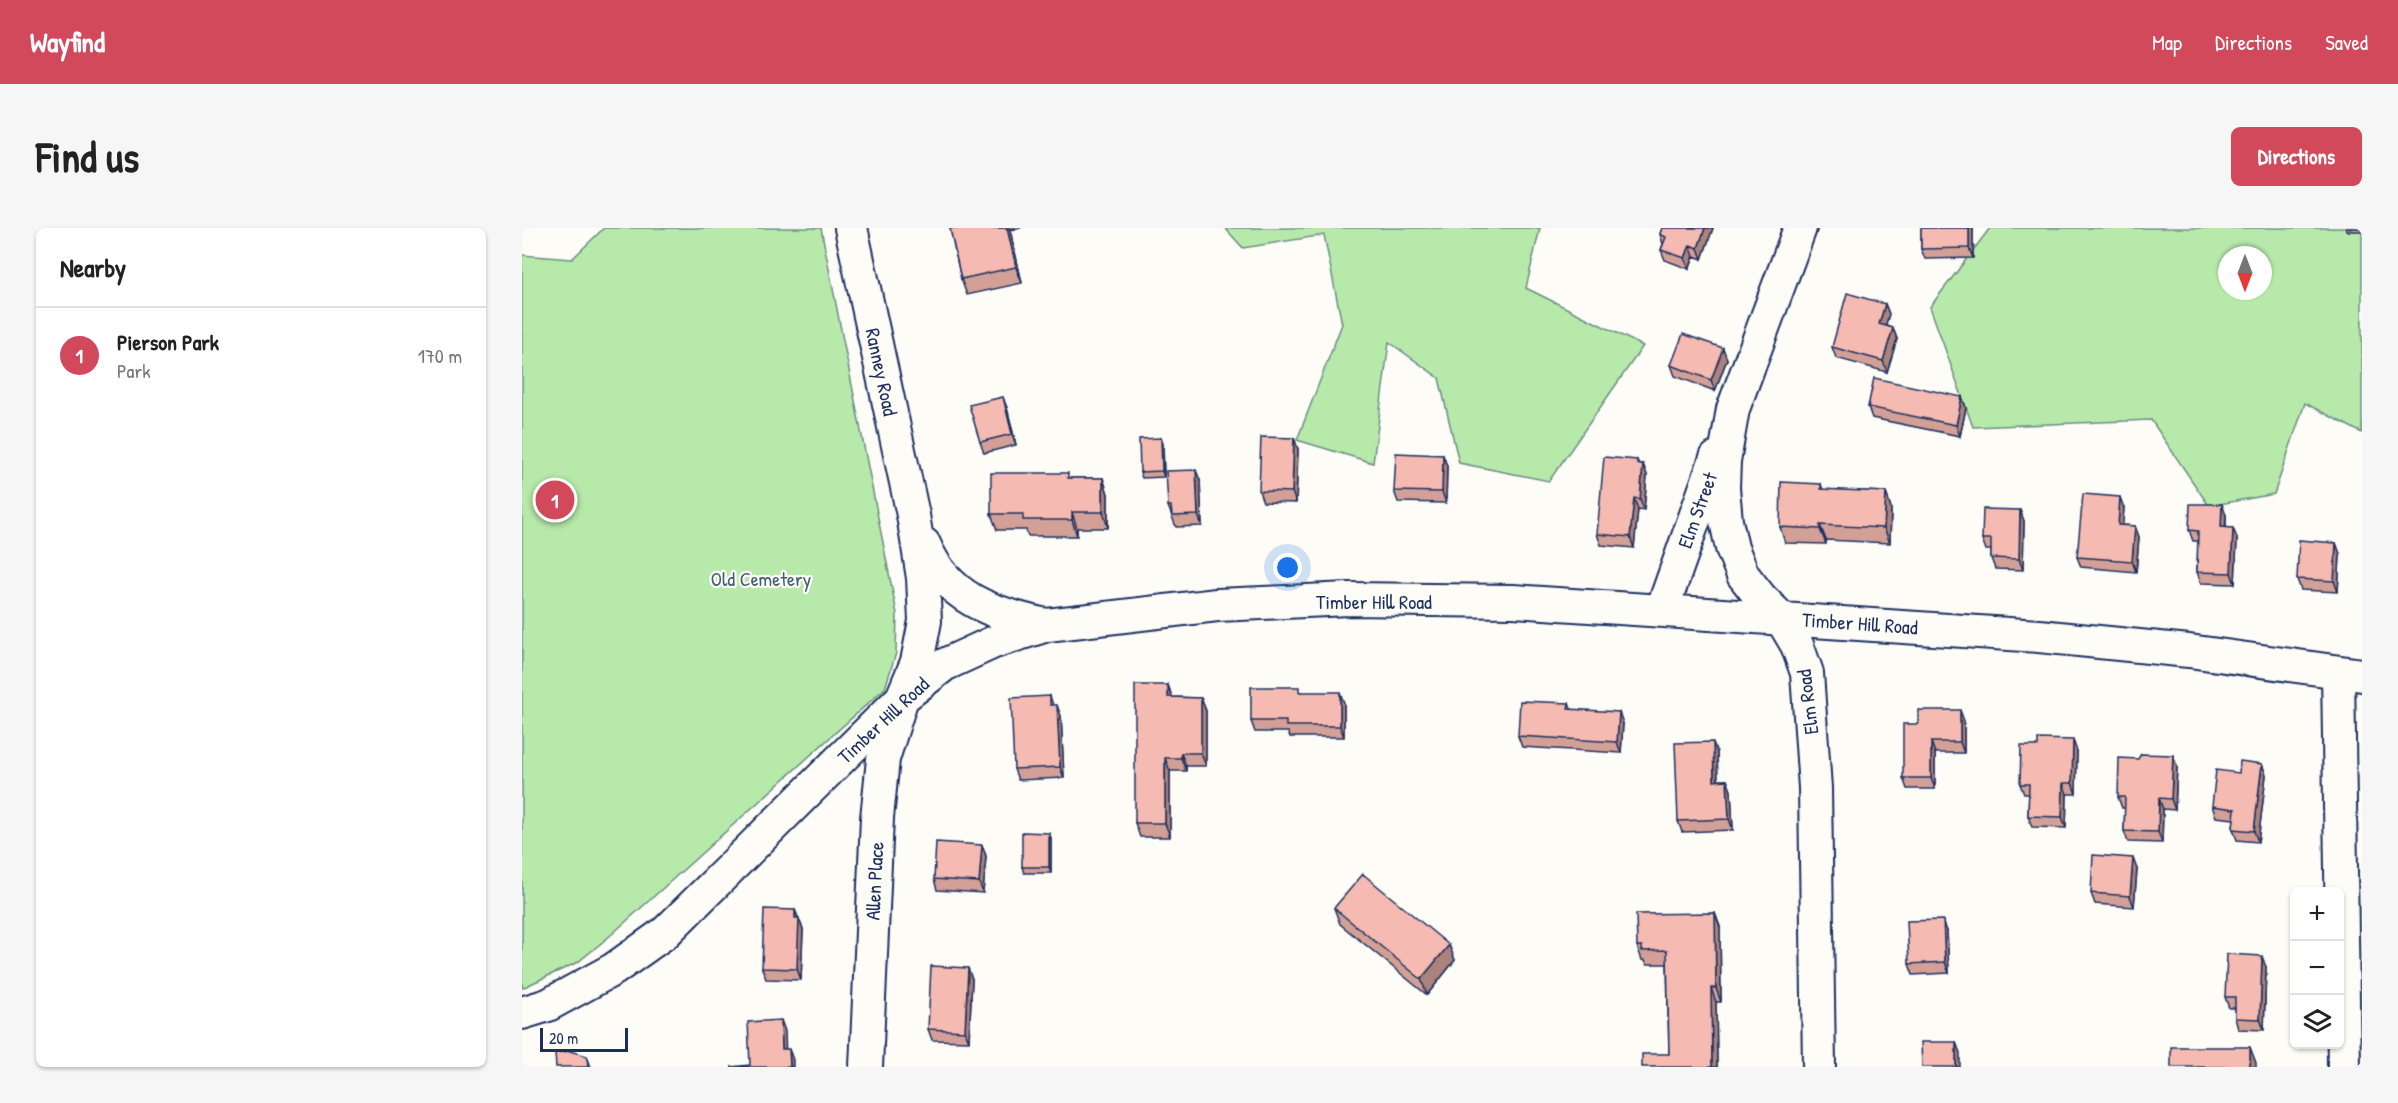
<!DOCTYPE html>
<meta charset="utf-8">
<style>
body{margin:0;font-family:"Patrick Hand",sans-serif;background:#f6f6f6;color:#222}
.controls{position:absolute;right:18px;bottom:18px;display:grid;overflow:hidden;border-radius:9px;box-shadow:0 2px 4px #0004}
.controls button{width:54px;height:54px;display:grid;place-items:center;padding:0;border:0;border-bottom:2px solid #e0e0e0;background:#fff;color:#222;font:30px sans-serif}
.compass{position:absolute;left:1696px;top:18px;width:54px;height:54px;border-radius:50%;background:#fff;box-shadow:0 2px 4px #0004;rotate:180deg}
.scale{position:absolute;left:18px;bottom:15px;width:88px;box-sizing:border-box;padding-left:6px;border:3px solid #1b2f5e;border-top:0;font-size:16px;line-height:21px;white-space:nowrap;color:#1b2f5e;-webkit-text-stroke:4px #fdfcf7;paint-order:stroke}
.you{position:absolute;left:766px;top:340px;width:21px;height:21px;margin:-15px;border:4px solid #fff;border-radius:50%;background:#1a73e8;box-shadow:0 0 0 9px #1a73e833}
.badge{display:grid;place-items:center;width:39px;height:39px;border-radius:50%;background:#d1495b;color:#fff;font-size:20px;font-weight:700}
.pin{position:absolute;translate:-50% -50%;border:3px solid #fff;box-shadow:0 2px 6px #0006}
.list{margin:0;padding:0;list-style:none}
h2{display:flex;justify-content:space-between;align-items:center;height:78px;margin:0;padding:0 24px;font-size:26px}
h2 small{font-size:20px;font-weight:400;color:#767676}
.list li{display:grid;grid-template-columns:39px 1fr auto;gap:18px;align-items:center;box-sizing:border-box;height:96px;padding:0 24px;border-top:2px solid #e0e0e0}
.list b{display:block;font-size:22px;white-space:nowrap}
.list p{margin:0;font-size:20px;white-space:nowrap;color:#767676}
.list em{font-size:20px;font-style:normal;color:#767676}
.icon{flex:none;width:33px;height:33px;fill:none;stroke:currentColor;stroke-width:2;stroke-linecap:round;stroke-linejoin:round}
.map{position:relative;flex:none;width:1840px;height:839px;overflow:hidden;border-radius:9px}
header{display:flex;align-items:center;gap:36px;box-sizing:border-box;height:84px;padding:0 30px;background:#d1495b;color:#fff}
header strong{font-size:28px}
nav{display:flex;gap:33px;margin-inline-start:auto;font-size:21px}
.intro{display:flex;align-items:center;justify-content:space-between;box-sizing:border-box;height:144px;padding:0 36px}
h1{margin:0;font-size:42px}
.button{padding:15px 27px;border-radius:9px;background:#d1495b;color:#fff;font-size:21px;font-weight:700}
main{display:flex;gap:36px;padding:0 36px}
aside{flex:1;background:#fff;border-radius:9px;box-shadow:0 2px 4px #0004}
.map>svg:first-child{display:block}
</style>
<header>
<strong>Wayfind</strong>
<nav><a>Map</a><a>Directions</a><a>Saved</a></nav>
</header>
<div class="intro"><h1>Find us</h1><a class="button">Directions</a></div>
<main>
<aside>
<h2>Nearby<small></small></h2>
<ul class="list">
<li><span class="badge">1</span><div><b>Pierson Park</b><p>Park</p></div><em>170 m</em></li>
</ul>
</aside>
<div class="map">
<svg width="1840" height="839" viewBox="0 0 1840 839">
<rect width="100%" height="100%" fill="#fdfcf7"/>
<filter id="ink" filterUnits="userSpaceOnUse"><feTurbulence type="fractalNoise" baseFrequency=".0167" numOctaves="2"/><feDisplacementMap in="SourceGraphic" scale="12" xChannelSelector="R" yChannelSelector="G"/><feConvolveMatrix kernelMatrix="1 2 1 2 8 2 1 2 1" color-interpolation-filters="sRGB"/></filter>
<g filter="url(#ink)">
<!-- green -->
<path fill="#b7e9aa" stroke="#698c84" stroke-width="1.5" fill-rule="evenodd" d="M 82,0 L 299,0 L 375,386 L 374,425 L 363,460 L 89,707 L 56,734 L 0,760 L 0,27 L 50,31 Z
M 703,0 L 1018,0 L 1004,60 L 1121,118 L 1027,253 L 937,235 L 917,150 L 867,114 L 851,235 L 775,212 L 820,96 L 802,7 L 721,20 Z
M 1468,0 L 1840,0 L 1840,205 L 1783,175 L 1752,266 L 1687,278 L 1629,192 L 1451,199 L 1408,79 ZM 1705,27 L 1741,27 L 1741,63 L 1705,63 Z"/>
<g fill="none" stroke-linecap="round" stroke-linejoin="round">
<defs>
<path id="minor" d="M 329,0 L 391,287 L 401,350 L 403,393 L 395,434 L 380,470 L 361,531 L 355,590 L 344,839
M 1278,0 L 1211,181 L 1202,233 L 1201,260 L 1204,293 L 1210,320 L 1221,347 L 1239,370 L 1259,390 L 1275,417 L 1285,445 L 1293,560 L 1297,839
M 402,316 C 425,371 469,385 524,397
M 1140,382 L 1194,230
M 1816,444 L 1822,839
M 0,785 L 26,777 L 92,741 L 144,704 L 380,470 L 422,437 L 472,414 L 525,397 L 695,377 L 827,371 L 991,373 L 1517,408 L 1667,423 L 1840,447"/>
</defs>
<!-- minor casing -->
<use href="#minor" stroke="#1b2f5e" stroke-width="36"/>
<!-- minor -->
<use href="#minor" stroke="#fdfcf7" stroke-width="32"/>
</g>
<!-- wall -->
<path fill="#d3a098" stroke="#1b2f5e" stroke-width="1.5" d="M 428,0 L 499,0 L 488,2 L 500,55 L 445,67 L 439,51 Z
M 1140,0 L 1191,0 L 1180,31 L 1172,28 L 1167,41 L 1143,32 L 1139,22 L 1141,16 L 1138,6 Z
M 1399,0 L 1451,0 L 1451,30 L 1403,31 L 1399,21 Z
M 1824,0 L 1840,0 L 1840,3 L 1825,3 Z
M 1363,76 L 1367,86 L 1363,98 L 1371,100 L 1375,111 L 1365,144 L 1314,130 L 1310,119 Z
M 1205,131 L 1193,163 L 1153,148 L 1149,137 Z
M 1440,169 L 1444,180 L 1438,208 L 1350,190 L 1346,179 Z
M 485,180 L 494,217 L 462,225 L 458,214 Z
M 639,210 L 641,216 L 642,249 L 620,250 L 618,244 Z
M 772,210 L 776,221 L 774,275 L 741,274 L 737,263 Z
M 921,227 L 925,238 L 924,275 L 876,274 L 872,263 Z
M 1115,232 L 1117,236 L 1121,236 L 1125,247 L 1122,282 L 1116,281 L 1112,320 L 1079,317 L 1075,306 Z
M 547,250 L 581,250 L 586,266 L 586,300 L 555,300 L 555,308 L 506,308 L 504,302 L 475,302 L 469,286 Z
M 678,252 L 680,298 L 654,299 L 646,278 Z
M 1299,256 L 1301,262 L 1364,264 L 1369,280 L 1368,315 L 1304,312 L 1304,316 L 1263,315 L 1258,299 Z
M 1602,280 L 1600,297 L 1613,298 L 1617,309 L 1614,344 L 1559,339 L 1555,329 Z
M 1498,282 L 1502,293 L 1501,342 L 1473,341 L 1469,330 L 1469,322 L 1464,322 L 1460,311 Z
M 1704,287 L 1704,299 L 1715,310 L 1713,356 L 1679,355 L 1675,344 L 1676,313 L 1671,313 L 1667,302 Z
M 1814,315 L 1818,326 L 1816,364 L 1779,362 L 1775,351 Z
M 646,457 L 650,469 L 679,470 L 684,483 L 684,538 L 664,538 L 664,543 L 648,543 L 648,609 L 618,609 L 613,595 Z
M 779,464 L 822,475 L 822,509 L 768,509 L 766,504 L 733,504 L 729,493 Z
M 528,468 L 531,477 L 539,488 L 542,550 L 496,552 L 492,541 Z
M 1047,475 L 1049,481 L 1101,495 L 1099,525 L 1000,519 L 996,508 Z
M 1442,493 L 1442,525 L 1413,525 L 1413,561 L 1385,561 L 1381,550 L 1396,496 Z
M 1555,523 L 1554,566 L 1545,566 L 1544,600 L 1510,599 L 1506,588 L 1507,566 L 1502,566 L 1498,556 Z
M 1195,525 L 1196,552 L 1205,552 L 1209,563 L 1211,602 L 1160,604 L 1156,593 Z
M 1740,536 L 1744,547 L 1736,614 L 1715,612 L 1711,601 L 1712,591 L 1694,589 L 1690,578 L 1717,545 Z
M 1655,538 L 1653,582 L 1641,581 L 1640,615 L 1606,614 L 1602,603 L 1603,580 L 1600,580 L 1596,569 Z
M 527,605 L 529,610 L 529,645 L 502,645 L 500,639 Z
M 460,617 L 464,628 L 461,665 L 415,662 L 412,651 Z
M 1615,641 L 1612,679 L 1573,676 L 1569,665 Z
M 812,680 L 927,717 L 933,732 L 905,767 L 818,696 Z
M 273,682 L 281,701 L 279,752 L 244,751 L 240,740 Z
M 1193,685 L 1198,699 L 1199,774 L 1194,774 L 1195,839 L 1147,826 L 1145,736 L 1125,736 L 1123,732 L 1120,732 L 1115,718 Z
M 1425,703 L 1427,745 L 1391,747 L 1387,736 Z
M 1744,739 L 1742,802 L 1716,801 L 1713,790 L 1713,780 L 1707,780 L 1703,769 Z
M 450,751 L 447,813 L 410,812 L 406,801 Z"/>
<!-- shaded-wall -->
<path fill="#ac827c" stroke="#1b2f5e" stroke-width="1.5" d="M 485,0 L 487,0 L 488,2 L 500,55 L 494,39 Z
M 1183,0 L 1191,0 L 1180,31 L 1176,20 Z
M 1447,0 L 1451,0 L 1451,30 L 1447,20 Z
M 1168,17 L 1172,28 L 1167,41 L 1163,30 Z
M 1363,76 L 1367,86 L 1361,107 L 1357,96 Z
M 1371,100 L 1375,111 L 1365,144 L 1361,133 Z
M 1201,120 L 1205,131 L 1193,163 L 1189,152 Z
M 481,169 L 485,180 L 494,217 L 490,206 Z
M 1440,169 L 1444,180 L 1438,208 L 1434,197 Z
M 639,210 L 641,216 L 642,249 L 640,243 Z
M 772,210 L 776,221 L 774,275 L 770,264 Z
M 921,227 L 925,238 L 924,275 L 920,264 Z
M 1121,236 L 1125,247 L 1122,282 L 1118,271 Z
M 674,242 L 678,252 L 680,298 L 676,287 Z
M 581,250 L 586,266 L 586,300 L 581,284 Z
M 1364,264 L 1369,280 L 1368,315 L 1362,300 Z
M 1598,269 L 1602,280 L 1600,308 L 1596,297 Z
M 1112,270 L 1116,281 L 1112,320 L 1108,309 Z
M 1700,276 L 1704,287 L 1703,310 L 1699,299 Z
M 1498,282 L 1502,293 L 1501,342 L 1497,331 Z
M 550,284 L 555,300 L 555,308 L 550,292 Z
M 1298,297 L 1304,312 L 1304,316 L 1298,301 Z
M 1613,298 L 1617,309 L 1614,344 L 1610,333 Z
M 1711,300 L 1715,310 L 1713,356 L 1709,345 Z
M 1814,315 L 1818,326 L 1816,364 L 1812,353 Z
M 646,457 L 651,471 L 646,469 Z
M 818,464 L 822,475 L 822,509 L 818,498 Z
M 679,470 L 684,483 L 684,538 L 679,525 Z
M 535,477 L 539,488 L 542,550 L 538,539 Z
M 1438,482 L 1442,493 L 1442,525 L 1438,514 Z
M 1097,484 L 1101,495 L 1099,525 L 1095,514 Z
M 1551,512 L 1555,523 L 1554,566 L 1550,555 Z
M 1191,514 L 1195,525 L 1196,563 L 1192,553 Z
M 1409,514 L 1413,525 L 1413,561 L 1409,550 Z
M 659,525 L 664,538 L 664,543 L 659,530 Z
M 1651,527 L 1655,538 L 1653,582 L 1649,571 Z
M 643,530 L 648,543 L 648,609 L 643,595 Z
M 1740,536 L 1744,547 L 1736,614 L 1732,603 Z
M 1205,552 L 1209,563 L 1211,602 L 1207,591 Z
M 1541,555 L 1545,566 L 1544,600 L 1540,589 Z
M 1637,570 L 1641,581 L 1640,615 L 1636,604 Z
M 527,605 L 529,610 L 529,645 L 527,639 Z
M 460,617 L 464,628 L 461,665 L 457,654 Z
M 1611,630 L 1615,641 L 1612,679 L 1608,668 Z
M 273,682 L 281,701 L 279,752 L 275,741 Z
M 1193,685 L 1198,699 L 1199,774 L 1194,760 Z
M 1421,692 L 1425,703 L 1427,745 L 1423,734 Z
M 927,717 L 933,732 L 905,767 L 899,751 Z
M 1740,728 L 1744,739 L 1742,802 L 1738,791 Z
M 446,740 L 450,751 L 447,813 L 443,803 Z
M 1189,760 L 1194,774 L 1195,839 L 1190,839 Z
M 259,792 L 263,803 L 264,832 L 260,821 Z
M 1434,814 L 1438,825 L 1438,839 L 1434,839 Z
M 1728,819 L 1734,835 L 1734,839 L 1728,839 Z
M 267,821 L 271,832 L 271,839 L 268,839 Z
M 65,828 L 69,839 L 66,839 Z"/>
<!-- building -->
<path fill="#f5bab1" stroke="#1b2f5e" stroke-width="1.5" d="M 428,0 L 485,0 L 494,39 L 439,51 Z
M 1140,0 L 1183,0 L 1176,20 L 1168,17 L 1163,30 L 1139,22 L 1144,9 L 1138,6 Z
M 1399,0 L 1447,0 L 1447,20 L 1399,21 Z
M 1325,65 L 1363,76 L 1357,96 L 1371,100 L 1361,133 L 1310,119 Z
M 1161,106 L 1201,120 L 1189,152 L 1149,137 Z
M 1352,150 L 1440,169 L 1434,197 L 1346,179 Z
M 481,169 L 490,206 L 458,214 L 447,177 Z
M 739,209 L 772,210 L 770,264 L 737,263 Z
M 639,210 L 640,243 L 618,244 L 617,211 Z
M 874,225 L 921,227 L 920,264 L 872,263 Z
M 1082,229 L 1115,232 L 1115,236 L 1121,236 L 1118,271 L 1112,270 L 1108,309 L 1075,306 Z
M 674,242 L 676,287 L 650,288 L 649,278 L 646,278 L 644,243 Z
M 469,245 L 546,245 L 546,250 L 581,250 L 581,284 L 550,284 L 550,292 L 501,292 L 501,286 L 469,286 Z
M 1259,254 L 1299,256 L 1299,261 L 1364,264 L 1362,300 L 1298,297 L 1298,301 L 1258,299 Z
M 1561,266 L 1598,269 L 1596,297 L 1613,298 L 1610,333 L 1555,329 Z
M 1668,276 L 1700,276 L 1699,299 L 1711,300 L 1709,345 L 1675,344 L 1676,303 L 1667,302 Z
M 1461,281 L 1498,282 L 1497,331 L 1469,330 L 1469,311 L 1460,311 Z
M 1777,312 L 1814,315 L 1812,353 L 1775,351 Z
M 613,457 L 646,457 L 646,469 L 679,470 L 679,525 L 659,525 L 659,530 L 643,530 L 643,595 L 613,595 Z
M 729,459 L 777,459 L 777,464 L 818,464 L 818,498 L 764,498 L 764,493 L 729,493 Z
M 528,468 L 528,477 L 535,477 L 538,539 L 492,541 L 489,470 Z
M 998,473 L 1047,475 L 1046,481 L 1097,484 L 1095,514 L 996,508 Z
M 1396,482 L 1438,482 L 1438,514 L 1409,514 L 1409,550 L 1381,550 L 1381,496 L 1396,496 Z
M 1516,511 L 1551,512 L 1550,555 L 1541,555 L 1540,589 L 1506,588 L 1507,556 L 1498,556 L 1499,518 L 1516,518 Z
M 1191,514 L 1192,553 L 1205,552 L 1207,591 L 1156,593 L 1153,515 Z
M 1619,526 L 1651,527 L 1649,571 L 1637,570 L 1636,604 L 1602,603 L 1603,569 L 1596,569 L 1597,530 L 1616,531 Z
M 1718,533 L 1740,536 L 1732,603 L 1711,601 L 1713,581 L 1690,578 L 1694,542 L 1717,545 Z
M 500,604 L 527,605 L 527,639 L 500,639 Z
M 414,614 L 460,617 L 457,654 L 412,651 Z
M 1571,627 L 1611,630 L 1608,668 L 1569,665 Z
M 841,646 L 927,717 L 899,751 L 812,680 Z
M 242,681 L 273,682 L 273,690 L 277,690 L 275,741 L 240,740 Z
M 1193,685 L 1194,760 L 1189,760 L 1190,839 L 1120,839 L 1120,826 L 1147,826 L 1145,722 L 1120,723 L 1120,718 L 1115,718 L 1114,686 Z
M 1421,692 L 1423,734 L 1387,736 L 1385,693 Z
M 1705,726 L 1740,728 L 1738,791 L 1713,790 L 1713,769 L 1703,769 Z
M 409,738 L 446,740 L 443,803 L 406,801 Z
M 259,792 L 260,821 L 267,821 L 268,839 L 209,839 L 228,837 L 226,794 Z
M 1399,814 L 1434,814 L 1434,839 L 1400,839 Z
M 1649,819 L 1728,819 L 1728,839 L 1649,839 Z
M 48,823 L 65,828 L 66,839 L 34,839 L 33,825 Z"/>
</g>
<g text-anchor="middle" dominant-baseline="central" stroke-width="4.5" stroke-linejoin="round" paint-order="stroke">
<!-- street labels -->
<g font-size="20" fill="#1b2f5e" stroke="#fdfcf7">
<text transform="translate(360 144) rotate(78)">Ranney Road</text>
<text transform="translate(1175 282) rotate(-70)">Elm Street</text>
<text x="852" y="373">Timber Hill Road</text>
<text transform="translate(1338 395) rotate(4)">Timber Hill Road</text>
<text transform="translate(1285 474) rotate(-97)">Elm Road</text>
<text transform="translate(361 492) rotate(-43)">Timber Hill Road</text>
<text transform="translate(352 653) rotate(-87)">Allen Place</text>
</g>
<!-- park labels -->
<g font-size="20" fill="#425e71" stroke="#fdfcf7">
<text x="239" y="350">Old Cemetery</text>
</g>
</g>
</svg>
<div class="controls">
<button>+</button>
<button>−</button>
<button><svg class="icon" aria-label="layers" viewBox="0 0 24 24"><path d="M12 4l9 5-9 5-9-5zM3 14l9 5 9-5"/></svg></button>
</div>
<svg class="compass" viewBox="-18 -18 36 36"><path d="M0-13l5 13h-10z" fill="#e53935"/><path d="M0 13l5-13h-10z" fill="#767676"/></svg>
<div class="scale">20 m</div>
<div class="you"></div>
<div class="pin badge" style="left:33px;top:272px">1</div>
</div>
</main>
